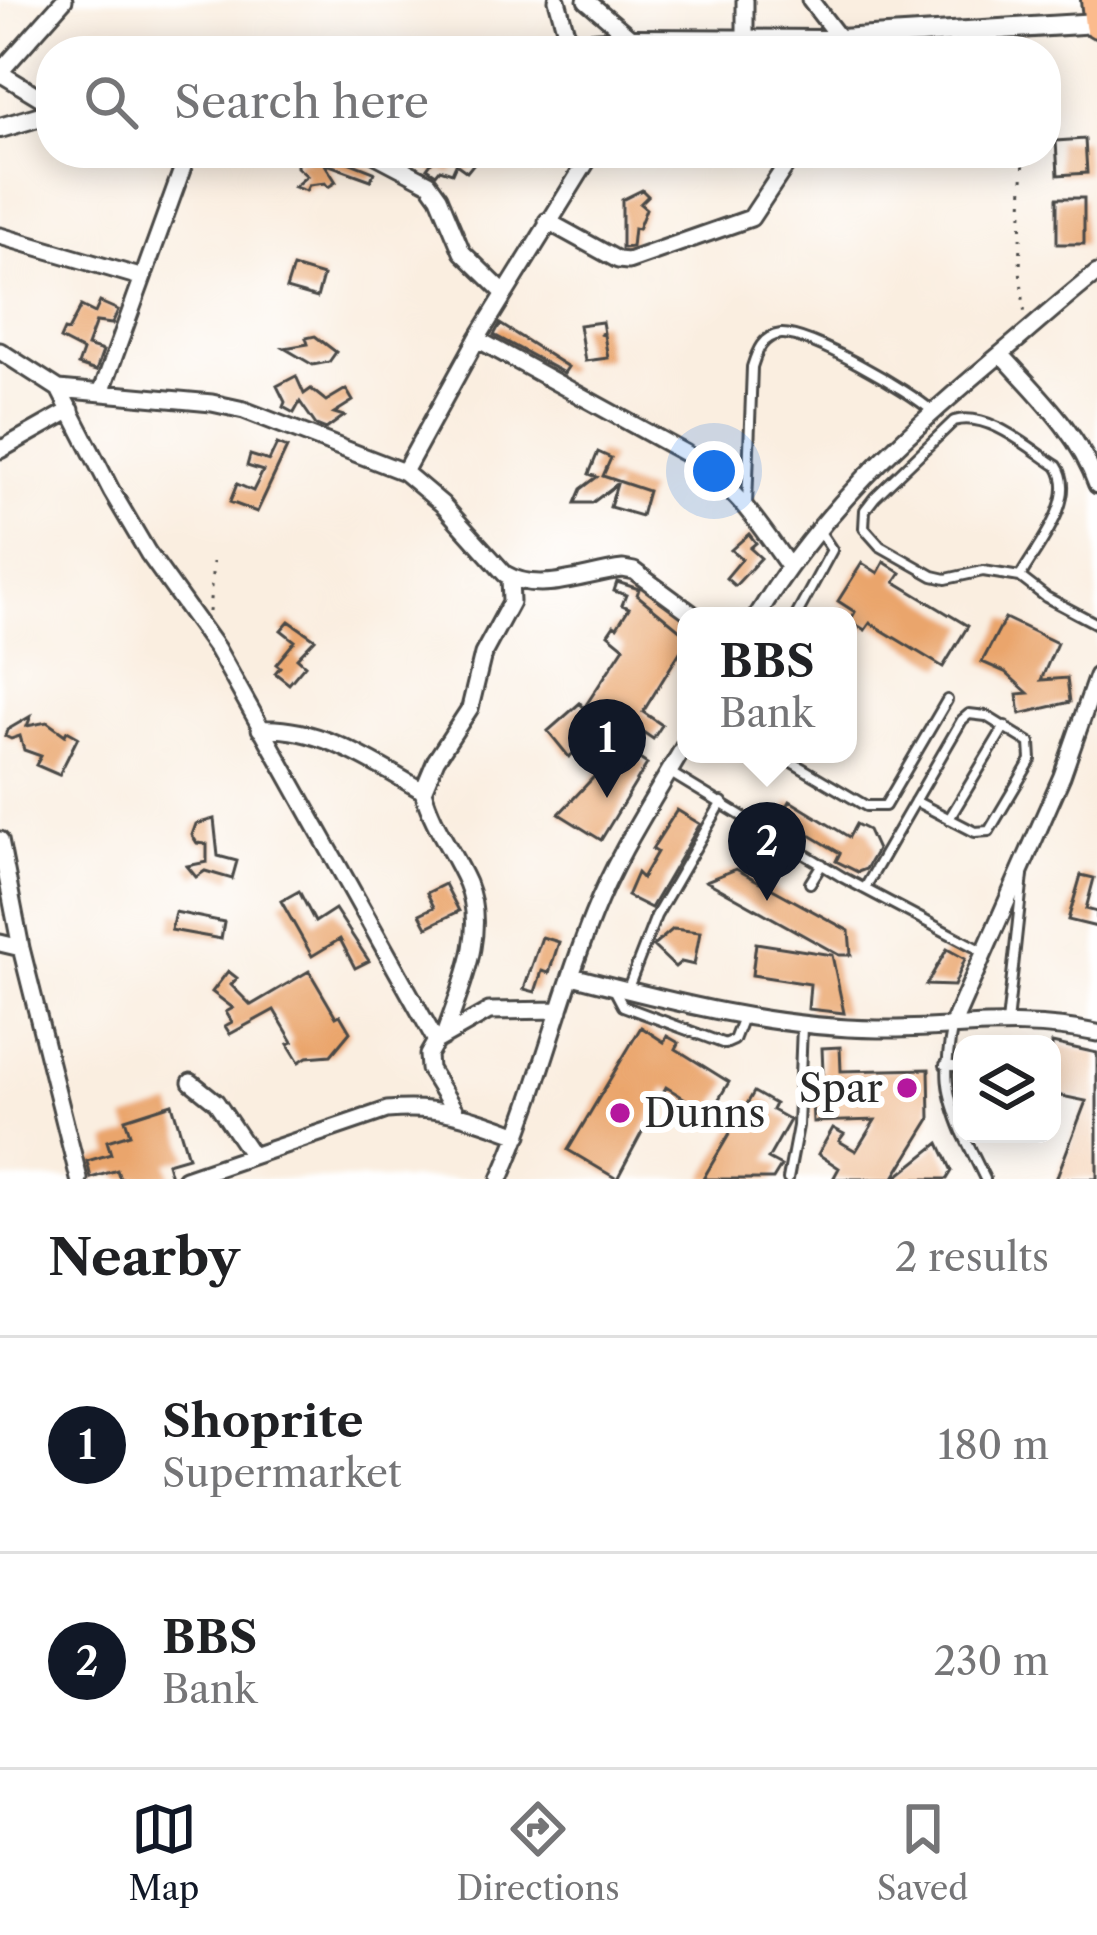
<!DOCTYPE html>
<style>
body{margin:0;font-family:"Libre Caslon Text",serif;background:#f6f6f6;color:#202124}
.controls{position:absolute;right:36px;bottom:36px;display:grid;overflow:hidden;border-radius:24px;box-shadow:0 6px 30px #0003}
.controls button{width:108px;height:108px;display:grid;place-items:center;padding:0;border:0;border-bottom:3px solid #e0e0e0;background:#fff;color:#202124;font:60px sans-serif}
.you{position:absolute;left:714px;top:471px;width:42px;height:42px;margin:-30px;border:9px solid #fff;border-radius:50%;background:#1a73e8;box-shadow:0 0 0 18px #1a73e833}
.badge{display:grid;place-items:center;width:78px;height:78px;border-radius:50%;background:#111827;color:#fff;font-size:39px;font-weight:700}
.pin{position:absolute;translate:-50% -99px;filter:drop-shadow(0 3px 6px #0008)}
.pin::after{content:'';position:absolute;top:63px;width:42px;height:36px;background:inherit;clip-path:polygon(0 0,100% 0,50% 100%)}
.popup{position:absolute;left:677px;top:607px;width:180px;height:156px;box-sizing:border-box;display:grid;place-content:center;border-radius:24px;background:#fff;filter:drop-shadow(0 3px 9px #0005);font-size:39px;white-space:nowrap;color:#757577}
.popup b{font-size:45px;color:#202124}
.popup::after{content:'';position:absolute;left:50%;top:100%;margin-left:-24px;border:24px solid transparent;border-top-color:#fff}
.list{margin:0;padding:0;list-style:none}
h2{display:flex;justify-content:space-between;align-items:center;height:156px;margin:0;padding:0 48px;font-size:51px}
h2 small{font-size:39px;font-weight:400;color:#757577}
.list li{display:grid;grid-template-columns:78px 1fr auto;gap:36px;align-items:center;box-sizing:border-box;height:216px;padding:0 48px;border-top:3px solid #e0e0e0}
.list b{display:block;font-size:45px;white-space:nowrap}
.list p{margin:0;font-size:39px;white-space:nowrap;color:#757577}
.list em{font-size:39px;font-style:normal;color:#757577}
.icon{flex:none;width:66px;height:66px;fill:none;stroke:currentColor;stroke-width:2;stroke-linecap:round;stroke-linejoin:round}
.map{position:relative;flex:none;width:1097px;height:1179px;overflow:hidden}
.search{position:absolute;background:#fff;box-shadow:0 6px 30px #0003;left:36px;right:36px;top:36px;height:132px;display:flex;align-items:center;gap:30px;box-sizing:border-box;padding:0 42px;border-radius:48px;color:#757577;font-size:45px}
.sheet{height:588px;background:#fff}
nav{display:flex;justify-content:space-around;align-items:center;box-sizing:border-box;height:168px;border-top:3px solid #e0e0e0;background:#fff;font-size:33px;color:#757577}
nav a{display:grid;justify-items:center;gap:6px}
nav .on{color:#111827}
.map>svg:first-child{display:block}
</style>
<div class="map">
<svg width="1097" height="1179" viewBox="0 0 1097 1179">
<rect width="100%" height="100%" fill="#fff"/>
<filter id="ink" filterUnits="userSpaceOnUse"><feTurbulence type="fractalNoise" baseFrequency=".00833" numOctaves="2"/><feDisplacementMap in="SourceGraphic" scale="24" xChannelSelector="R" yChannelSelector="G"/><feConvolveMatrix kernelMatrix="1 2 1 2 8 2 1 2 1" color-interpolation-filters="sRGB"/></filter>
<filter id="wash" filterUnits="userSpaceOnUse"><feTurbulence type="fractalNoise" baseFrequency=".004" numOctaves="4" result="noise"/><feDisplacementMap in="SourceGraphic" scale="48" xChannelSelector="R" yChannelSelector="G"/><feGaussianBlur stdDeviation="2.7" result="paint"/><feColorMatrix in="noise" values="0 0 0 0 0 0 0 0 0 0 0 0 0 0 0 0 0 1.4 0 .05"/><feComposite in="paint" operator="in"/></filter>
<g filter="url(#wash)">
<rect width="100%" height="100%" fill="#faeee0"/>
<g id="blocks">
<!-- building -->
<path fill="#eaa56c" d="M 1085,139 L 1087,173 L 1058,175 L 1056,141 Z
M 299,153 L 325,153 L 374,172 L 371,180 L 324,163 L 336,182 L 328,187 L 325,183 L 309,185 L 306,191 L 294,187 L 307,176 L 297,167 L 297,161 L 310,159 Z
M 438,153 L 474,153 L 479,157 L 467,172 L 456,164 L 452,173 L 440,169 L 436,174 L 427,168 Z
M 642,190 L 648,196 L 640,204 L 646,209 L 638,229 L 634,228 L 632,247 L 622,248 L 622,200 Z
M 1057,198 L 1084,198 L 1084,244 L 1057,244 Z
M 293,267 L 323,276 L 317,298 L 286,289 Z
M 100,302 L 118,310 L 112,324 L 96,322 L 87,346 L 103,351 L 96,371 L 78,365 L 83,351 L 60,339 L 64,330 L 68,331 L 81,306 L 95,313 Z
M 602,322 L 604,333 L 600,334 L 604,335 L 608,358 L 585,361 L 579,325 Z
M 500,324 L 568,367 L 564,373 L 494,335 Z
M 315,336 L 336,352 L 329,362 L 313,365 L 284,348 L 308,344 L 306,338 Z
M 296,376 L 304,394 L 311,389 L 326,401 L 346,389 L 353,401 L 334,413 L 344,416 L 326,429 L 316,425 L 300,402 L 294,413 L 283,407 L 285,402 L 277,386 Z
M 277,444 L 287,448 L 257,512 L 230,502 L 237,484 L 253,491 L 263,471 L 247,466 L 250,455 L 269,461 Z
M 598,452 L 611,458 L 603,476 L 648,491 L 641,516 L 610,507 L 617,484 L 592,503 L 575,503 L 581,489 L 597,477 L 589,474 Z
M 749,534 L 756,543 L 750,548 L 761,558 L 735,586 L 726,578 L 742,559 L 731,550 Z
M 884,562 L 901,573 L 895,582 L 968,626 L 943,667 L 870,623 L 865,630 L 850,621 L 855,612 L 838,601 L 862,563 L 878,573 Z
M 617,582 L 639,589 L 637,595 L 686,635 L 686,642 L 643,712 L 662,725 L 653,739 L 630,723 L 633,719 L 619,708 L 574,744 L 579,749 L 569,757 L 548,731 L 580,703 L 584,708 L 624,647 L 608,634 L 614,625 L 617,627 L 629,608 L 622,605 L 626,595 L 614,591 Z
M 1005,618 L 1057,643 L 1041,680 L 1067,678 L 1070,702 L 1020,714 L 1017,694 L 1028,693 L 1005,672 L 982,662 Z
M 289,621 L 315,639 L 297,658 L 305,665 L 289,684 L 275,673 L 280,667 L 276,664 L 295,641 L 281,630 Z
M 31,716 L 27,726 L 47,722 L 65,735 L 67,731 L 78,737 L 59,775 L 36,765 L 41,756 L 24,750 L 20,736 L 11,739 L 5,736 L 7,730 Z
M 622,747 L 647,764 L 601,840 L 559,814 Z
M 790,801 L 849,837 L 856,824 L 868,830 L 877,850 L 866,869 L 858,872 L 836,861 L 840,853 L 793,825 L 788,834 L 776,827 Z
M 677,810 L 700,824 L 651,908 L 627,896 L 637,873 L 642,878 L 657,852 L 652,849 Z
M 214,819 L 218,856 L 237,861 L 232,879 L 205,871 L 196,877 L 187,866 L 207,862 L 207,844 L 197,843 L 192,835 L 196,824 Z
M 736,869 L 849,931 L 851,955 L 839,955 L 706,881 Z
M 1081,875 L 1094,878 L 1086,909 L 1097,912 L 1097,927 L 1068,920 Z
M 445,884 L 459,911 L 427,927 L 420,914 L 434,907 L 427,893 Z
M 299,891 L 315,922 L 335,909 L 369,961 L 355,968 L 340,939 L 312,956 L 281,901 Z
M 175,912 L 224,922 L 221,939 L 171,930 Z
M 673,929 L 700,932 L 694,965 L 681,962 L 675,967 L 653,946 Z
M 542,937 L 559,942 L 549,973 L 542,971 L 535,992 L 524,989 Z
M 756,943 L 832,955 L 844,1013 L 808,1009 L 810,984 L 752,975 Z
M 947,949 L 965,959 L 954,986 L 926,985 Z
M 228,971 L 237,978 L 231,985 L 251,1005 L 309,971 L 336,1017 L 340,1015 L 350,1032 L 331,1055 L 307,1057 L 299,1062 L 288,1044 L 293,1042 L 274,1010 L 230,1034 L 225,1026 L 232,1022 L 226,1012 L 233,1008 L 212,992 Z
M 641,1027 L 664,1042 L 667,1036 L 679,1043 L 676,1049 L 729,1082 L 710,1114 L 666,1087 L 617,1179 L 568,1150 Z
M 1052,1043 L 1097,1053 L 1097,1179 L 1056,1179 L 1086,1101 L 1052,1094 Z
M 840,1047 L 841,1071 L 929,1069 L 930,1119 L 893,1179 L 833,1179 L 839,1168 L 818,1154 L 833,1128 L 844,1134 L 839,1141 L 856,1151 L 875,1120 L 813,1122 L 811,1072 L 823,1072 L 822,1048 Z
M 754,1092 L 775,1104 L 772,1110 L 790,1120 L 768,1159 L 781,1166 L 773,1179 L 703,1179 Z
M 172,1104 L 188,1157 L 167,1163 L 171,1177 L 120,1179 L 117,1170 L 91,1178 L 87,1161 L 111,1154 L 107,1141 L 130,1134 L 125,1119 Z
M 939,1143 L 952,1171 L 947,1179 L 894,1179 Z"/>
</g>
</g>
<g filter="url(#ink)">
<use href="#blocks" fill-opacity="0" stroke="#4a4846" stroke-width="3"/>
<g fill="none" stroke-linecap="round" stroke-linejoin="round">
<defs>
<path id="service" d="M 747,505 L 752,367 C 757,351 762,336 781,334 C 809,332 910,391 932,411
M 1020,577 C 1036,548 1079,498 1057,466 C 1029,448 989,411 954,421 L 875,497 L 865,510 L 864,528 L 880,546 L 933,576 L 946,579 L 983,571 L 1020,577 L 1046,597 L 1097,624
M 796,616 L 832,550 L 818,529
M 778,754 L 866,806 L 885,806 L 947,700
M 669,772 L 844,878 L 984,952
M 949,819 L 1005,726
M 810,883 L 822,864
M 865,888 L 962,720 L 969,714 L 986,716 L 1030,743 L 1031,760 L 989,831 L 975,832 L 915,801
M 628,988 L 656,916 L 722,802
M 614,989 L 623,1006 L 725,1044 L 734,1040 L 743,1017
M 1007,1023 L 1023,875
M 952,1029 C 944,1072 945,1091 962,1132
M 945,1065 L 962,1067
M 963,1134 L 985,1179
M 788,1179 L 798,1126 L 802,1026"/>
<path id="minor" d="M 557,0 L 569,43
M 586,0 L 632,39
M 745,0 L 745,38
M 810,0 L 840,39
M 0,72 L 64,0
M 0,73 L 51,104
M 372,153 L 429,183 L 439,197 L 462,252 L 504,293
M 547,221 L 618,260 L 628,261 L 751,218 L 794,153
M 0,236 L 140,277
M 477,339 L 685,453 C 735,487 754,517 788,565
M 0,351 L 59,389 L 112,492 L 148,553 L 217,649 L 436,1041
M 1001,354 C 1037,394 1079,433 1097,485
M 59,389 L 212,403 L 244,410 L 404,472 L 442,504 L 505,574 C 540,595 585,573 623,569 L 634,571 L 695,616
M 101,393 L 188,153
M 0,450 L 71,410
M 404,472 L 477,339 L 592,153
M 757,616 C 820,512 904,435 997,357 C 1030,330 1062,300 1097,273
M 260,729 C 320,726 372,762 423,791
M 0,840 L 21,948 L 79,1179
M 0,943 L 21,948
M 572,976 C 672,1002 774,1028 878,1029 C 956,1030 1018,1016 1097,1033
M 952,1026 L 1062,776 L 1097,676
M 444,1036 C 460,989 488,933 467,883 C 453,851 432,825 423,791 L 436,760 L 470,708 L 483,654 L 511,602 L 510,577
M 191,1082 L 216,1102 L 251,1154
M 455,1111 L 429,1069 L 428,1055 L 436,1041 L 489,1011 L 560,1010
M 185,1179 L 387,1110 C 440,1105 470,1117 519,1135
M 500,1179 C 538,1093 558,1002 593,915 C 617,854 654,799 686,743"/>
<path id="tertiary" d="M 473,51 L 632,39 L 824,40 L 1097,23
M 0,128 L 51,113"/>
<path id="primary" d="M 1094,0 L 1097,25"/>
</defs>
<!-- service casing -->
<use href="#service" stroke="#4a4846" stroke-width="14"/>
<!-- minor casing -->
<use href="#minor" stroke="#4a4846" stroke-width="21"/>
<!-- tertiary casing -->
<use href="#tertiary" stroke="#4a4846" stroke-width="24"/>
<!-- primary casing -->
<use href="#primary" stroke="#4a4846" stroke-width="30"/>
<!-- path -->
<path stroke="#4a4846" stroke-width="3" stroke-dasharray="3 9" stroke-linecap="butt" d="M 1024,153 L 1020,270 L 1025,317
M 209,612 L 213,562"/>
<!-- service -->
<use href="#service" stroke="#fff" stroke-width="8"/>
<!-- minor -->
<use href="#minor" stroke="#fff" stroke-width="15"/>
<!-- tertiary -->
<use href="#tertiary" stroke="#fff" stroke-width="18"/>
<!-- primary -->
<use href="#primary" stroke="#fbbb8d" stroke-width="24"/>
</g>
</g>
<!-- markers -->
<g fill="#b5179e" stroke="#fff" stroke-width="4.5">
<circle cx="907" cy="1088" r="12"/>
<circle cx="620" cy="1113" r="12"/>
</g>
<g text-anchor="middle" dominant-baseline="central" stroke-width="12" stroke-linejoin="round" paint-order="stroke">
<!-- poi labels -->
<g font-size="39" fill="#2b2b2b" stroke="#fff" text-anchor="end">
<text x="883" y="1088">Spar</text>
<text x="644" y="1113" text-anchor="start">Dunns</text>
</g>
</g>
</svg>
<div class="controls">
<button><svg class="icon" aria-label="layers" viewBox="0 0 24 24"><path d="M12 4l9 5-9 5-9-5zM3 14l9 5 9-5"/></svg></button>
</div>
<div class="you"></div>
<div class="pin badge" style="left:607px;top:798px">1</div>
<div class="pin badge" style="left:767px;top:901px">2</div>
<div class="popup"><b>BBS</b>Bank</div>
<div class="search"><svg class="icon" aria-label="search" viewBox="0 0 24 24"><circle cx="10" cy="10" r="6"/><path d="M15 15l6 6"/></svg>Search here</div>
</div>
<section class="sheet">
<h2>Nearby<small>2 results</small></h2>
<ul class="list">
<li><span class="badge">1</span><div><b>Shoprite</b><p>Supermarket</p></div><em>180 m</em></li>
<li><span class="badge">2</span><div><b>BBS</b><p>Bank</p></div><em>230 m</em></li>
</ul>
</section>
<nav>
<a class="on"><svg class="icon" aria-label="map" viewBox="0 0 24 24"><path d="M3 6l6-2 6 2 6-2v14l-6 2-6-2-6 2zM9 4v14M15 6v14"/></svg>Map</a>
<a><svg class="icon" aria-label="directions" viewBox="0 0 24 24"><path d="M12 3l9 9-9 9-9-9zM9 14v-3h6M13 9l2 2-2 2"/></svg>Directions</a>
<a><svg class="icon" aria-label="saved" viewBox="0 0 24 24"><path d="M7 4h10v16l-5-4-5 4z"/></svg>Saved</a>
</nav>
